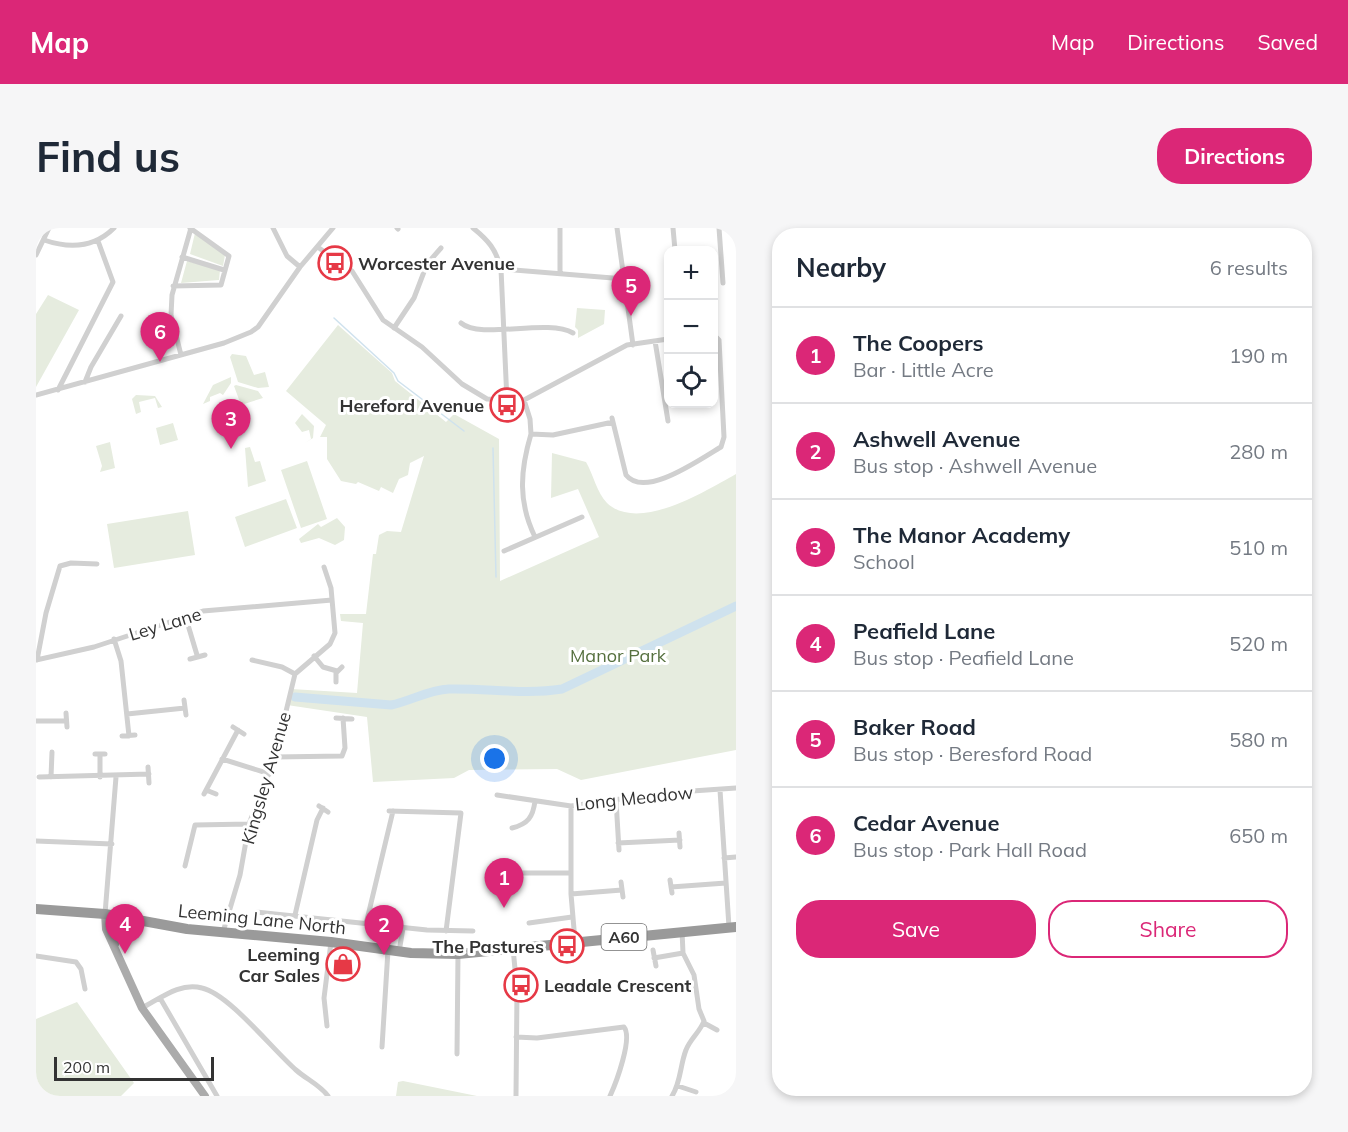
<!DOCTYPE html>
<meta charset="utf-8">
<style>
body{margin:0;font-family:Mulish,sans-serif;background:#f6f6f7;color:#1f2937}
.controls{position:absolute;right:18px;top:18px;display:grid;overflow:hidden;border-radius:12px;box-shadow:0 3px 9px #0003}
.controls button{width:54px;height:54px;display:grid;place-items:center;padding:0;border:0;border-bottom:2px solid #e0e1e3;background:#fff;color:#1f2937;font:30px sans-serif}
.scale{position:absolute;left:18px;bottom:15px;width:160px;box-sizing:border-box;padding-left:6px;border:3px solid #333;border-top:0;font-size:16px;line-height:21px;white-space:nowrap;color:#333;-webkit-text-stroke:4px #fff;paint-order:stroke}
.you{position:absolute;left:459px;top:531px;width:21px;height:21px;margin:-15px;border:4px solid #fff;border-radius:50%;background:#1a73e8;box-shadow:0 0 0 9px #1a73e833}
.badge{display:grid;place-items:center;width:39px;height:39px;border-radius:50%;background:#db2777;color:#fff;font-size:20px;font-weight:700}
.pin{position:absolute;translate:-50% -50px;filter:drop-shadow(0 2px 3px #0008)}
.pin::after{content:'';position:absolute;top:32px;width:21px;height:18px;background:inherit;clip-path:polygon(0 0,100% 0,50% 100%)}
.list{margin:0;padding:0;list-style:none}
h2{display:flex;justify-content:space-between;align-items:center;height:78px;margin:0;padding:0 24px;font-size:26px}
h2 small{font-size:20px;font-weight:400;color:#747a83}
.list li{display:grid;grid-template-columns:39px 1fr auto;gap:18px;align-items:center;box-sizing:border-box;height:96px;padding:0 24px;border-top:2px solid #e0e1e3}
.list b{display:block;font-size:22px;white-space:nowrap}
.list p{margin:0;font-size:20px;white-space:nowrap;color:#747a83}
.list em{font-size:20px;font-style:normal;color:#747a83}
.actions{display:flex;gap:12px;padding:18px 24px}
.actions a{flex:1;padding:14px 0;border:2px solid #db2777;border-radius:24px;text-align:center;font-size:21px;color:#db2777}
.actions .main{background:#db2777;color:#fff}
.icon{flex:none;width:33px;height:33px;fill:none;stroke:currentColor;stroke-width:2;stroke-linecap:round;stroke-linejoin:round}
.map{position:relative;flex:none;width:700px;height:868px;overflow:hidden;border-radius:24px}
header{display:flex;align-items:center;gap:36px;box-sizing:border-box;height:84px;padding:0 30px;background:#db2777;color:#fff}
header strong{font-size:28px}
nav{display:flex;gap:33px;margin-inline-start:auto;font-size:21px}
.intro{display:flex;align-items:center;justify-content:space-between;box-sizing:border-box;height:144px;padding:0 36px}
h1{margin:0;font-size:42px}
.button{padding:15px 27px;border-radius:24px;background:#db2777;color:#fff;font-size:21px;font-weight:700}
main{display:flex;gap:36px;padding:0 36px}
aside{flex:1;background:#fff;border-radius:24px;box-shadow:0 3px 9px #0003}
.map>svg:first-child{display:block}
</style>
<header>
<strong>Map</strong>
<nav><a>Map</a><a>Directions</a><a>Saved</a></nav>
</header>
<div class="intro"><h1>Find us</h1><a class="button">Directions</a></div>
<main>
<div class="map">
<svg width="700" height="868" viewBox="0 0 700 868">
<rect width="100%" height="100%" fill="#fff"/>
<!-- green -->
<path fill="#e6ecdf" d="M 159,5 L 189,27 L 187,38 L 154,26 Z
M 151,33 L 184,42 L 183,52 L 145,55 Z
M 12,67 L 43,82 L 0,159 L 0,86 Z
M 541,80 L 569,82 L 568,96 L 542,110 L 542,102 L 539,99 Z
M 302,97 L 356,145 L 359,153 L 410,194 L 418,186 L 463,211 L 464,353 L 563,309 L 542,261 L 515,270 L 516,225 L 550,234 C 557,246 561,265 571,275 C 603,305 671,262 700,246 L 700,522 L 545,552 L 521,541 L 433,542 L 418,550 L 337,554 L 331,489 L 251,477 L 255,461 L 321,465 L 327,395 L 305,393 L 304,386 L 330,386 L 337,326 L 340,326 L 343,307 L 351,303 L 365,304 L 388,228 L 374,235 L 372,247 L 363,251 L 357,265 L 345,259 L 343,263 L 322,254 L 320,256 L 305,253 L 291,231 L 291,209 L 284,209 L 290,197 L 250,163 Z
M 196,126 L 210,128 L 218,147 L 229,144 L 233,159 L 222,160 L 202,154 L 194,129 Z
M 195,149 L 195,155 L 187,167 L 184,165 L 174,169 L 174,173 L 167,176 L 177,157 Z
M 200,157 L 222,163 L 227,170 L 205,177 L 198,158 Z
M 100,167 L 119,168 L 126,179 L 122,180 L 119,170 L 103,174 L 105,184 L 100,186 L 96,171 Z
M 266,186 L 278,198 L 277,210 L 269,215 L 275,211 L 273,202 L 266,204 L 259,195 Z
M 137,195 L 142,212 L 124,217 L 120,200 Z
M 74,214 L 79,240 L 64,244 L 66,238 L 60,218 Z
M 214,219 L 219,234 L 224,233 L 230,253 L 212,259 L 209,220 Z
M 271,233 L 291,291 L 265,300 L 245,242 Z
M 250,271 L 261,300 L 209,319 L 199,289 Z
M 152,283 L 159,327 L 78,340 L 71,296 Z
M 301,290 L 309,299 L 308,312 L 299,317 L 283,310 L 265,315 L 263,311 L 282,296 L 285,299 Z
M 41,774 L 98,855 L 85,868 L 0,868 L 0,791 Z
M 367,853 L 441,868 L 360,868 L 362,854 Z"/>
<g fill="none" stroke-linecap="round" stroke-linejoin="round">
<!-- stream -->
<path stroke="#cfe2ee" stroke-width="1.5" d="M 298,90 L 358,145 L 362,153 L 428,203
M 457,220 L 460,349"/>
<!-- river -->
<path stroke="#cfe2ee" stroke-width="9" d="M 259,469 L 355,477 C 375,473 392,462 413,461 C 452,460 488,467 526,461 L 700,378"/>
<!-- street -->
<path stroke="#d0d0d0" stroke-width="5" d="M 237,0 L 251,28 L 264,39
M 361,0 L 362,1
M 437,0 C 452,12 460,21 465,41 L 471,173
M 581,0 L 597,117
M 637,0 L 639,22
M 683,0 L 687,55
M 8,12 C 34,21 58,20 78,0
M 283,20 L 316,43 L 347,92 L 386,119 L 426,156 L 451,171 L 488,172 L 591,117 L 632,111
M 0,27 L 13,0
M 146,29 L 188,42
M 465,41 L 589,51
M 524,45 L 524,0
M 137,58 L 185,57 L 193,28 L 154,0
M 425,95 C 445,112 511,90 537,105
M 358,100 L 378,70 L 391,36 L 405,20
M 619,113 L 632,193
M 145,127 L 135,87 L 136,67 L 155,0
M 49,154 L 55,139 L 85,88
M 22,162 L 77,54 L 62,13
M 0,167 L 188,115 L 215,104 L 222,99 L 264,39 L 297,0
M 488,172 L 494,191 L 495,206 L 517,207 L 577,194
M 576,190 L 590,247 C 609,271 664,231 685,219 L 688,209 L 683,112 L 678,107
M 495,206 C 484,243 482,274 499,309
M 468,323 L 546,289
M 149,387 L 161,427
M 78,411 L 85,433 L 93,508
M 278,428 L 287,439 L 301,443
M 154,431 L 169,427
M 0,432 L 58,419 L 167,383 L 296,372
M 1,432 L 10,385 L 24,338 L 35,335 L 61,336
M 216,432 L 246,439 L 259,446
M 300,454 L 300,445 L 306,439
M 148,472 L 150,487
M 30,485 L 31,499
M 91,486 L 149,480
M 300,490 L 316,491
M 0,493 L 29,493
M 197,499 L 208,506
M 86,508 L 99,507
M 59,526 L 69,526
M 239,529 L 306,528 L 309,520 L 307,490
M 186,531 L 234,546
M 112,539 L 113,555
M 3,549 L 113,546
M 15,549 L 16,524
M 64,549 L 64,526
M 170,562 L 180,566
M 684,562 L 693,699
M 168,566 L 202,502
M 461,567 L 535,578 L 627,565 L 700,560
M 580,572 L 583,622
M 283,578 L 292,584
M 535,578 L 535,666 L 539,713
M 353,583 L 425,585 L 410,703
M 476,600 C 492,596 497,589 499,573
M 643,605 L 644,619
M 0,613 L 76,616
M 582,615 L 644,612
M 688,630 L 700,629
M 149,638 L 159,597 L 213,596
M 484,645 L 535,645
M 634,652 L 636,665
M 585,654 L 587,669
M 635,659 L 690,655
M 535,666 L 586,662
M 220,684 L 391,702 L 437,703
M 69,686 L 80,549
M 259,687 L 281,592 L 287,580
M 493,695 L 536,689
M 330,696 L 357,583
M 187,704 L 204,647 L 213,596 L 239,529 L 259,446 L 294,416 L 299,405 L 295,360 L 288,339
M 477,720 L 481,762 L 480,868
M 617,722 L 620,738
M 363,724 L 367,700
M 0,728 L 40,734 L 45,741 L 49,761
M 618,730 L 647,725
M 124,770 L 181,868
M 106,780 C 125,770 144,754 166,760 C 193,766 237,822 260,842 C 270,851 284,857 292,868
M 668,795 L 681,802
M 291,798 L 288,770 L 295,714
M 480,809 L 501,810 L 588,799 C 597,810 580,855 574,868
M 346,819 L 352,722
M 421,826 L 422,726
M 642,858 L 660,864
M 636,868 C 645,854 644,837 650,822 C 654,811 664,804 668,793 L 663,781 L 658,747 L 647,725 L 646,703"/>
<!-- primary -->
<path stroke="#ababab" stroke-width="8" d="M 69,686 L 70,701 L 106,780 L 169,868
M 69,686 L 76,695 L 79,716"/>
<!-- highway -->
<path stroke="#9a9a9a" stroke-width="10" d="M 0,681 L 69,686 L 151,701 L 295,714 L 375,725 L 422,726 L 700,699"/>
</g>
<!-- icons -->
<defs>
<symbol id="bus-ring" viewBox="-11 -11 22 22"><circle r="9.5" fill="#fff" stroke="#e63946" stroke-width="1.5"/><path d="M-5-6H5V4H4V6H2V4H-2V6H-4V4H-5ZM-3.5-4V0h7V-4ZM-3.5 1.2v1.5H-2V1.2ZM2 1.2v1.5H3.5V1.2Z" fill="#e63946"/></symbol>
<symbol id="shop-ring" viewBox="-11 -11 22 22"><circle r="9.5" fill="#fff" stroke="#e63946" stroke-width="1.5"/><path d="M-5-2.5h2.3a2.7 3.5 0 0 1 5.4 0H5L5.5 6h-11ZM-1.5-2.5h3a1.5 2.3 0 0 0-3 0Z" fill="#e63946"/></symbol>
</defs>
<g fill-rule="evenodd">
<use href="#bus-ring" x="280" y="16" width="38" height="38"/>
<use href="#bus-ring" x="452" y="158" width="38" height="38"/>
<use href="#bus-ring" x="512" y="699" width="38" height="38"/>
<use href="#shop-ring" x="288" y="717" width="38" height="38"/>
<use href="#bus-ring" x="466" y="738" width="38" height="38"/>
</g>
<g text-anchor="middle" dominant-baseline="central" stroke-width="6" stroke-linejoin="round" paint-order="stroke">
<!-- shield labels -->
<rect fill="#fff" stroke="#707070" stroke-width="1.5" x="565.5" y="696" width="45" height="26" rx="4.5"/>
<g font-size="16" font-weight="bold" fill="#333">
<text x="588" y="709">A60</text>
</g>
<!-- poi labels -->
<g font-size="18" font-weight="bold" fill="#333" stroke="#fff" text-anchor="end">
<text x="322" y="35" text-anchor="start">Worcester Avenue</text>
<text x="448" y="177">Hereford Avenue</text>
<text x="508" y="718">The Pastures</text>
<text x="284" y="726">Leeming<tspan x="284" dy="21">Car Sales</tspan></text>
<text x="508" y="757" text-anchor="start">Leadale Crescent</text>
</g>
<!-- street labels -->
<g font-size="18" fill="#333" stroke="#fff">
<text transform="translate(129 396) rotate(-17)">Ley Lane</text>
<text transform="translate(230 550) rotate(-74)">Kingsley Avenue</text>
<text transform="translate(598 570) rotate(-6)">Long Meadow</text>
<text transform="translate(226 691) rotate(6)">Leeming Lane North</text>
</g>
<!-- park labels -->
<g font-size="18" fill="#56703f" stroke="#fff">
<text x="582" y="427">Manor Park</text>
</g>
</g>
</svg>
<div class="controls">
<button>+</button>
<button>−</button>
<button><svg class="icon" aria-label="locate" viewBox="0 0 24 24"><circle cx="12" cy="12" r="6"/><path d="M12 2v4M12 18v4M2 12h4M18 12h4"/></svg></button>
</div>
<div class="scale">200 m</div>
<div class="you"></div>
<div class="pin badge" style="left:468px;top:680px">1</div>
<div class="pin badge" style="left:348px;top:727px">2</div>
<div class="pin badge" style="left:195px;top:221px">3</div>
<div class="pin badge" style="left:89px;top:726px">4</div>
<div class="pin badge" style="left:595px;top:88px">5</div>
<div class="pin badge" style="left:124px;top:134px">6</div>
</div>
<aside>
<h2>Nearby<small>6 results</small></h2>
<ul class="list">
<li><span class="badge">1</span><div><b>The Coopers</b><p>Bar · Little Acre</p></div><em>190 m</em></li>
<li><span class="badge">2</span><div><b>Ashwell Avenue</b><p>Bus stop · Ashwell Avenue</p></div><em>280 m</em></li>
<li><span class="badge">3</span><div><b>The Manor Academy</b><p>School</p></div><em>510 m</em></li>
<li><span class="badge">4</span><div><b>Peafield Lane</b><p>Bus stop · Peafield Lane</p></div><em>520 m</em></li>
<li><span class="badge">5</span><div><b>Baker Road</b><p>Bus stop · Beresford Road</p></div><em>580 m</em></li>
<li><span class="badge">6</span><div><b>Cedar Avenue</b><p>Bus stop · Park Hall Road</p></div><em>650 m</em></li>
</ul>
<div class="actions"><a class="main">Save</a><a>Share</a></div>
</aside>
</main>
